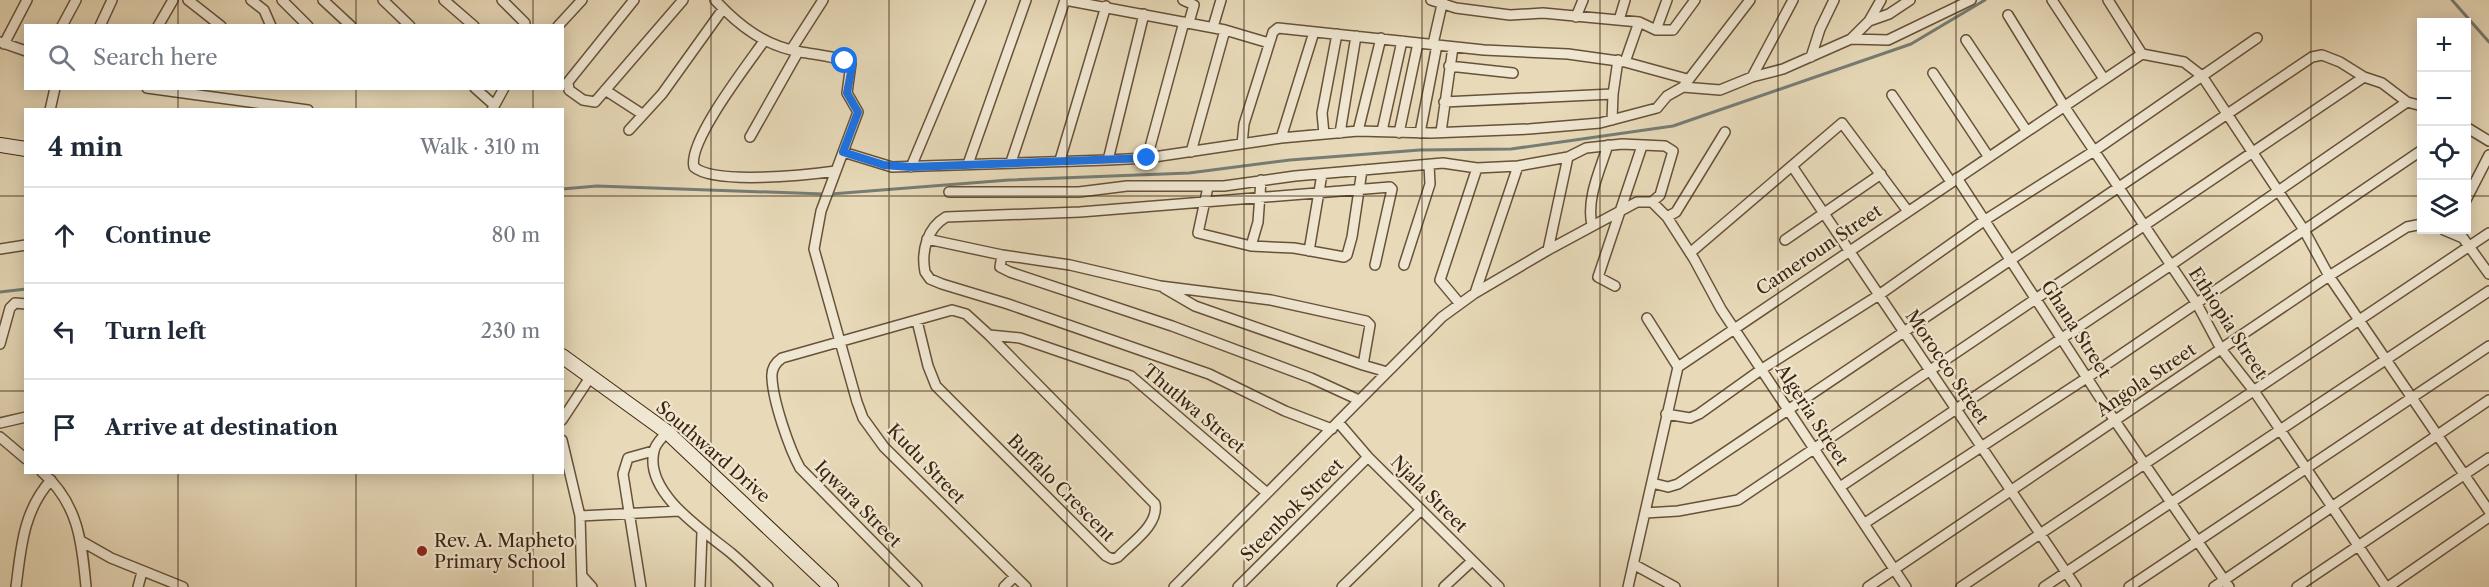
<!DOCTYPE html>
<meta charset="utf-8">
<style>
body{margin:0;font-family:"Libre Caslon Text",serif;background:#f2f2f3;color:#1f2937}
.controls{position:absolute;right:18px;top:18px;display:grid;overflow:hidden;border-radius:0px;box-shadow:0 3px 15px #0003}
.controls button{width:54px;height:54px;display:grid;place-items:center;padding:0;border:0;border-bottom:2px solid #e0e1e3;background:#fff;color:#1f2937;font:30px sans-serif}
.stop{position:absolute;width:18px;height:18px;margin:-14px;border:4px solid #1a73e8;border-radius:50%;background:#fff}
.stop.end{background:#1a73e8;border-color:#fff;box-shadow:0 2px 6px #0008}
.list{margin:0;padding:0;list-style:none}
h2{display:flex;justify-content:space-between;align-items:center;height:78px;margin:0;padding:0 24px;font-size:26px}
h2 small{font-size:20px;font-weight:400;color:#747a83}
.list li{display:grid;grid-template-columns:39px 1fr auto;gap:18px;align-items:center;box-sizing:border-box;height:96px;padding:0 24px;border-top:2px solid #e0e1e3}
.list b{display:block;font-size:22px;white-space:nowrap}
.list em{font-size:20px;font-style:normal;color:#747a83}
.icon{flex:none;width:33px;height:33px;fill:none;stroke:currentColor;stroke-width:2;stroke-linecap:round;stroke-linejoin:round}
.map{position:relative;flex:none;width:2489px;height:587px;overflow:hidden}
.search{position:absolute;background:#fff;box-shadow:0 3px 15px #0003;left:24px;top:24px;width:540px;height:66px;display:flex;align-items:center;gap:15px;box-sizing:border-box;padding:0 21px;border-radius:0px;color:#747a83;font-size:22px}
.panel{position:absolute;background:#fff;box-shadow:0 3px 15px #0003;left:24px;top:108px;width:540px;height:366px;border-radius:0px}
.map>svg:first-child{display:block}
</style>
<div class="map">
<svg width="2489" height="587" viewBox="0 0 2489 587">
<rect width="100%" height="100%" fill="#e8dab9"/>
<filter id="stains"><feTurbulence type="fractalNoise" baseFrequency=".00333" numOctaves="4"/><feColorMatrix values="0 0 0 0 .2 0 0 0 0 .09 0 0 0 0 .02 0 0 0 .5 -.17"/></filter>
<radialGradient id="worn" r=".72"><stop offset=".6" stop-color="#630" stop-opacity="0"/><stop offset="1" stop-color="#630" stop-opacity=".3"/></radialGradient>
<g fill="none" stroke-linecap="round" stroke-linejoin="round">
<!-- stream -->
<path stroke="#767d76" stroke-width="3" d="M 2452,0 L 2489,42
M 562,189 L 597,186 L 824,194
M 831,194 L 1009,180 L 1189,173 L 1290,160 L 1420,150 L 1511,149 L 1673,126 L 1911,44 L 1985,0
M 0,292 L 26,289"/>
<defs>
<path id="street" d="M 188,0 L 221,26
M 251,0 L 264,10 L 271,26
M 282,0 L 308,26
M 323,0 L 351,26
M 383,0 L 410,26
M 444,0 L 474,26
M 502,0 L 525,23
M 634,0 L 568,82 L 569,90 L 583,100 L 595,102 L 683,0
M 715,0 C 739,26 765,46 801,52 C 817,55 837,56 851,64 L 847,93 L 858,112 L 821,211 L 814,249 L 857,402 L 863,418 L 884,447 L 1026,587
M 1065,0 L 1225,30 L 1191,152
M 1183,0 L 1194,5 L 1189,22
M 1431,0 L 1456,8 L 1510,15 L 1543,13 L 1639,22
M 2052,0 L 2104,79
M 2108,0 L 2142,54
M 2008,15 L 2064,106 L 2197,304 L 2221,349 L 2254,391 L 2386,587
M 1576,17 L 1583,0
M 1619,20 L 1625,0
M 1869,21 L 1889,14 L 1910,0
M 62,26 L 76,0
M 100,26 L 112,0
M 158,26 L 173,0
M 558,26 L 582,0
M 1213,27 L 1221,0
M 1225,30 L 1269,43
M 1656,30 L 1667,0
M 1851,39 L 1869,21 L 1881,0
M 1966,40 L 2026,130
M 764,41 C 748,64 687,142 694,167 C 715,185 807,175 836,171
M 0,42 L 26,51
M 4,44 L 27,0
M 1433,44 L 1443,0
M 791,50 L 823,0
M 1811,57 L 1820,29 L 1834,0
M 1625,62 L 1687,79
M 1449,66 L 1513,73
M 1933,73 L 1988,156
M 1752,77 L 1793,0
M 1683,87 L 1750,0
M 147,88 L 308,110
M 475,88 L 494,105
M 605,90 L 642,114
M 1613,94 L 1618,60
M 1892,95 L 1951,182
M 1444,102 L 1613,94 L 1612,120
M 50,110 L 55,88
M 492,110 L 504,88
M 2466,127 L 2489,141
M 629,130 L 662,94 L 723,9
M 1358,131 L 1381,38
M 1382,131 L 1402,41
M 1441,132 L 1453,47
M 1340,133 L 1356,36
M 1399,133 L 1418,43
M 1420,133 L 1437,45
M 1324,134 L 1322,113 L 1337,34
M 750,137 L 798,52
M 1281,138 L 1314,32
M 1242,144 L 1244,124 L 1273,32 L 1278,28 L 1484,50 L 1568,54 L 1625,62 L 1639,22 L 1656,30 L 1673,30 L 1695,0
M 843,152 L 892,167 L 1108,160 L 1147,158 L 1281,138 L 1358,131 L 1431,133 L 1529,129 L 1600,123 L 1657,108 L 1667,96 L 1683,87 L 1720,90 L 1752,77 L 1783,69 L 1851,39 L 1888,40 L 1971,0
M 1147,158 L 1184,22
M 1060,160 L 1106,6
M 1108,160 L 1144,14
M 1011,162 L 1065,0
M 968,164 L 1026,0
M 1792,166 L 2076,587
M 911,167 L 981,0
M 1957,178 L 2115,421 L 2229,587
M 1261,180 L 1258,222 L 1251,246 L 1294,248 L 1344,257 L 1347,255 L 1352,237 L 1362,170
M 1208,187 L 1198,233 L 1251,246
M 949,192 L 1079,192 L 1127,186 L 1224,186 L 1295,176 L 1443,163 L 1477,168 L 1518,166 L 1568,157 L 1586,148 L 1622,144 L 1665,146 L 1673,151 L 1660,195 L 1652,202
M 2466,200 L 2489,155
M 1667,217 L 1676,212 L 1725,132
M 1592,225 C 1586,199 1600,170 1608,145
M 2444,230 L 2463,238 L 2489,274
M 927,239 L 1002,255 L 1070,265 L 1160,286 L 1271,300 L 1366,321 L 1370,325 L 1363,365 L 1387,372
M 1785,240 L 1881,174
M 0,249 L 26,245
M 1548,250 L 1637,202 L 1652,202 L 1667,217 L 1694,259 L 1721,309 L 1906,587
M 1309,251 L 1322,174
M 1690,253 L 1842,123 L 1907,210
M 1002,255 L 1000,267 L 1010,272 L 1172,326 L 1311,378 L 1359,400
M 1404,265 L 1430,184 L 1429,165
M 1615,286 L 1598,277 L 1642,146
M 1164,288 L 1195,306 L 1363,365
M 1475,293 L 1518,166
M 1460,304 L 1440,280 L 1477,168
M 1647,318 L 1678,367
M 917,321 L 928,366 L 936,386 L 1106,556 L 1112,559 L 1118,557 C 1131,543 1159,525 1155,504 L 989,335 L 966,314 L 952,310 L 782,358 C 775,363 771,369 772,378 C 773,401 789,448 800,468 L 917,587
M 989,335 L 1020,338 L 1131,376 L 1267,493
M 0,344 L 10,308 L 15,303 L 26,304
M 1666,414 L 1690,418 L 1699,414 L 1762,369 L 1879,295 L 1985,220 L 2094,151 L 2257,38
M 562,420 L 591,376
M 1338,422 L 1368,457 L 1499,587
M 0,423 L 26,417
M 1332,429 L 1285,411 L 1209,374 L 1008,304 L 942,284 L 930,279 L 925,272 C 921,251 927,228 946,217 L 1080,212 L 1390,187 L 1392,189 L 1375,265
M 667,432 C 662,438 655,444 654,451 C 644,493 704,531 731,553 C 744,564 756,576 768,587
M 0,437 L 26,459
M 562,440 L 580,516 L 582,587
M 42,472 C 78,503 82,542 86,587
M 1652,483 L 1668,487 L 1678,484 L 2312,57 L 2322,55 L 2340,62 L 2364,77 L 2382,83 L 2407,102 L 2422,106
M 1840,487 L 2171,265 L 2407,102
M 1645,513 L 1678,511 L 1738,500 L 2364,77
M 580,516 L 679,511
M 1865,523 L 2088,377 L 2422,150
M 81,541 L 111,558 L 183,587
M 1633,564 L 1675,587
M 583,577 L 592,587
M 16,587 C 21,548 23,511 51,480
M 138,587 L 142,572
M 641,587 L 623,474 L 628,458 L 653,451
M 700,587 L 702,532
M 1004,587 L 1014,577
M 1174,587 L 1442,317 L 1475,293 L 1548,250 L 1568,157
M 1238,587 L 1368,457
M 1342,587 L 1421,510
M 1444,587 L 1472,561
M 1628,587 L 1678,367 L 2142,54 L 2184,62 L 2202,76 L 2304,230 L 2329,276 L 2489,511
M 1868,587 L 2329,276 L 2407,227 L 2422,224
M 1961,587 L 2489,233
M 2044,587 L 2489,291
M 2129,587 L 2489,346
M 2214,587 L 2489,400
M 2297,587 L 2489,458
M 2388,587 L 2489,517"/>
<path id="secondary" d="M 0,145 L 26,149
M 562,356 L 667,432 L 831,587"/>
</defs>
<!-- street casing -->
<use href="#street" stroke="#675239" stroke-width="12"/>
<!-- secondary casing -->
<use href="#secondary" stroke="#3c240e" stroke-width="16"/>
<!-- street -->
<use href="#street" stroke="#f0e7d2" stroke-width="9"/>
<!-- secondary -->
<use href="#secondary" stroke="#f0e7d2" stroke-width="14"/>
</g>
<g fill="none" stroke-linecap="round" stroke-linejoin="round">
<!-- route -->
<path stroke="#1a73e8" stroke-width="8" d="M 845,61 L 852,67 L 847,93 L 858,112 L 843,152 L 884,165 L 911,167 L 1147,158"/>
</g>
<!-- grid -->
<path fill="none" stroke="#3c240e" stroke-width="1.5" stroke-opacity="0.55" d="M 178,0 L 178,26M 356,0 L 356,26M 533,0 L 533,26M 711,0 L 711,587M 889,0 L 889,587M 1067,0 L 1067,587M 1244,0 L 1244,587M 1422,0 L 1422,587M 1600,0 L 1600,587M 1778,0 L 1778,587M 1956,0 L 1956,587M 2133,0 L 2133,587M 2311,0 L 2311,587M 178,88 L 178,110M 356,88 L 356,110M 533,88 L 533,110M 0,196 L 26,196M 562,196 L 2422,196M 2466,196 L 2489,196M 0,391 L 26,391M 562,391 L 2489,391M 178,472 L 178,587M 356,472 L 356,587M 533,472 L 533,587"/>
<!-- markers -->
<circle fill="#8f2418" stroke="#f0e7d2" stroke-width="2" cx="422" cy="551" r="6"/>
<g text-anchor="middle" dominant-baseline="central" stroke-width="4.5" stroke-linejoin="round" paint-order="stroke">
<!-- street labels -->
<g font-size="18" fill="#3c240e" stroke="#f0e7d2">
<text transform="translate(1819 250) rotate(-34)">Cameroun Street</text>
<text transform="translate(2228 323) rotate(57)">Ethiopia Street</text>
<text transform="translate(2076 329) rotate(57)">Ghana Street</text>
<text transform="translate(1947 367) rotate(56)">Morocco Street</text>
<text transform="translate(2146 380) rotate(-34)">Angola Street</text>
<text transform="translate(1194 409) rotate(40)">Thutlwa Street</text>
<text transform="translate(1812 415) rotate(57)">Algeria Street</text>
<text transform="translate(713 452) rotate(41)">Southward Drive</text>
<text transform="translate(926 464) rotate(46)">Kudu Street</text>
<text transform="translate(1061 488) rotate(45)">Buffalo Crescent</text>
<text transform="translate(1429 494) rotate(45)">Njala Street</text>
<text transform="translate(858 504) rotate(45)">Iqwara Street</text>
<text transform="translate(1292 510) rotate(-45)">Steenbok Street</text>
</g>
<!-- poi labels -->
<g font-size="18" fill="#3c240e" stroke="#f0e7d2" text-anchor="start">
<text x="434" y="541">Rev. A. Mapheto<tspan x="434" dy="21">Primary School</tspan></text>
</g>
</g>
<rect width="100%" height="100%" filter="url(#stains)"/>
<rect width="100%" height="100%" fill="url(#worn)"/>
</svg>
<div class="controls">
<button>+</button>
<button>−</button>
<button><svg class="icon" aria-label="locate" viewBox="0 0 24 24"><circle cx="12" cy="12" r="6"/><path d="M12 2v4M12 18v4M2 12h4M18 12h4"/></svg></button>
<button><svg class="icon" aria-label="layers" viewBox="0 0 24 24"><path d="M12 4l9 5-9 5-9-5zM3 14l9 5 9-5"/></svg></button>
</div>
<div class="stop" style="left:845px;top:61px"></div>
<div class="stop end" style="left:1147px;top:158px"></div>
<div class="search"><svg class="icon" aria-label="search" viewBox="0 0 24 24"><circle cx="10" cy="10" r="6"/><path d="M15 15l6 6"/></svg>Search here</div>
<section class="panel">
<h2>4 min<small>Walk · 310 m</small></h2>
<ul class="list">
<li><svg class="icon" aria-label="ahead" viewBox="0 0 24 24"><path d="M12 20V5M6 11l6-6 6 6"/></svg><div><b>Continue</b></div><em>80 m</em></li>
<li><svg class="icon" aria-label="left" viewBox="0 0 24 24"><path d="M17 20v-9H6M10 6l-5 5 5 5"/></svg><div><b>Turn left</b></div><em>230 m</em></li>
<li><svg class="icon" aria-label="arrive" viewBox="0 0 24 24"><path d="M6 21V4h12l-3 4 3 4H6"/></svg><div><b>Arrive at destination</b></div></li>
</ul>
</section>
</div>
